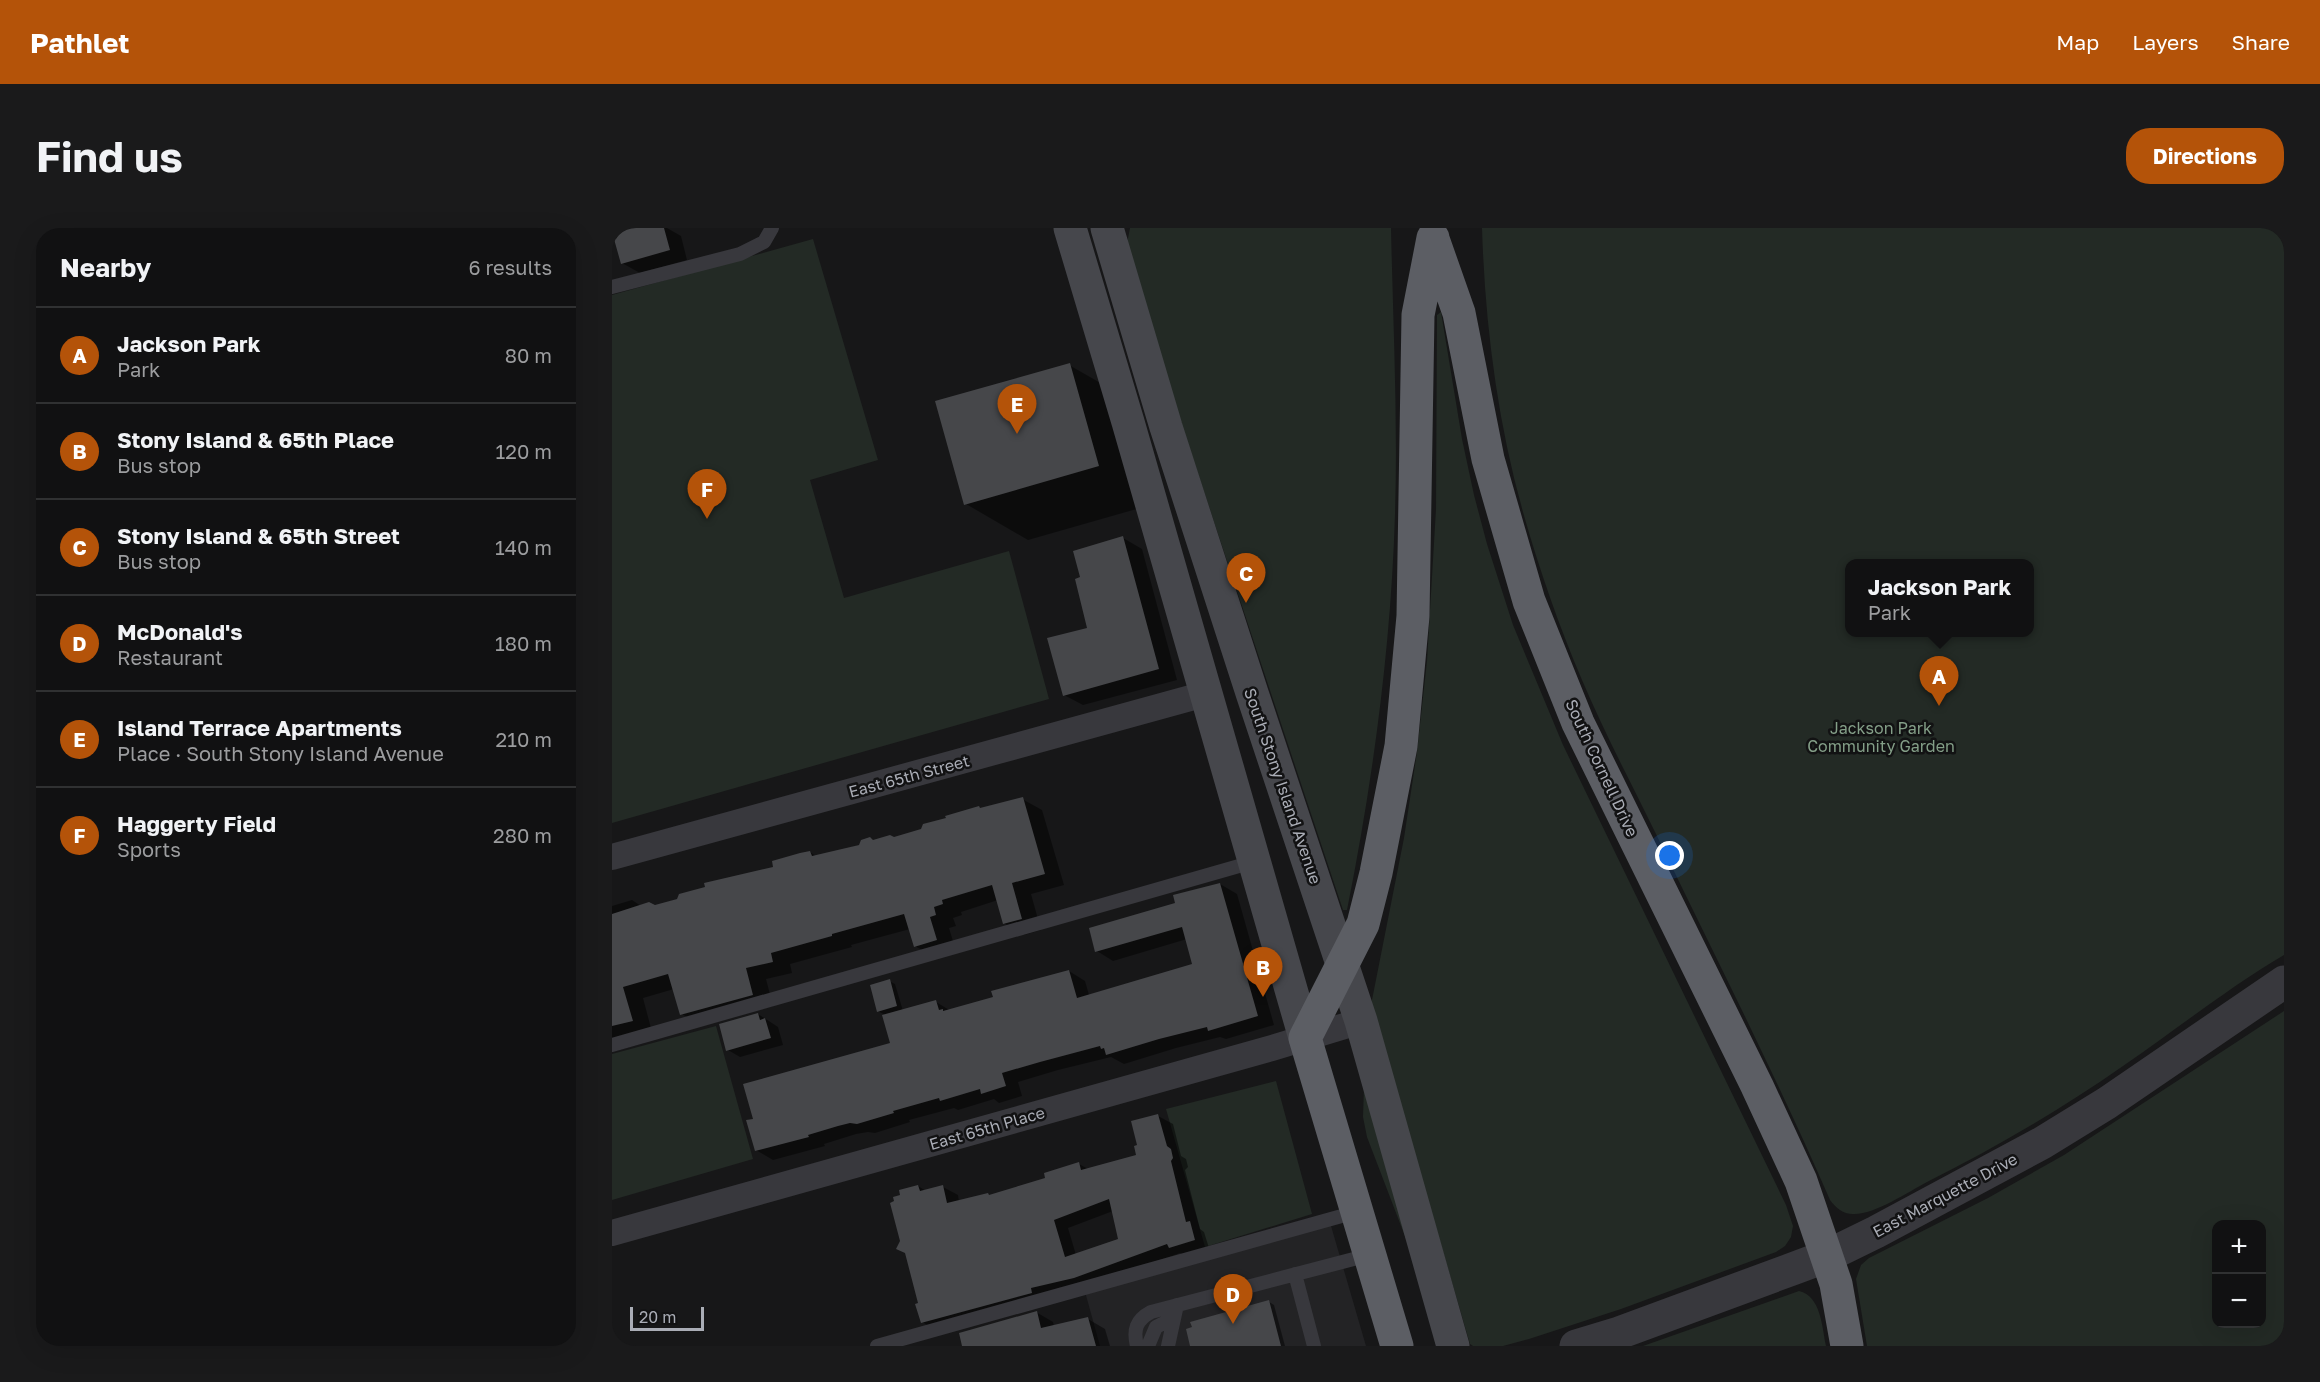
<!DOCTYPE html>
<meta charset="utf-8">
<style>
body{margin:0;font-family:"Golos Text",sans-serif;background:#1a1a1b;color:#f1f3f6}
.controls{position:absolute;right:18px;bottom:18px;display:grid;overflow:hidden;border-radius:12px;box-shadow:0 6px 24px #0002}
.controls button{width:54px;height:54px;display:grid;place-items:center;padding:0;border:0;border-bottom:2px solid #303132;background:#111112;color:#f1f3f6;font:30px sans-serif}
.scale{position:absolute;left:18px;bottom:15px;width:74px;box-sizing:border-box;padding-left:6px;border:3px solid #aaadb6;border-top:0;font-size:16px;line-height:21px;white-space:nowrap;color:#aaadb6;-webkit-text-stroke:4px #121213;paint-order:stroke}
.you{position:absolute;left:1058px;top:628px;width:21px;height:21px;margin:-15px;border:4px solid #fff;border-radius:50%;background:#1a73e8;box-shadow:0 0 0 9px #1a73e833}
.badge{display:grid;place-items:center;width:39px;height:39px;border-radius:50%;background:#b45309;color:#fff;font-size:20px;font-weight:700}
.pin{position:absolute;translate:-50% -50px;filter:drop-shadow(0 2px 3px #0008)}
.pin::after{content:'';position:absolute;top:32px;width:21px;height:18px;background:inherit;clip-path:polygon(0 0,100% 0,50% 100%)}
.popup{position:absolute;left:1233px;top:331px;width:189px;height:78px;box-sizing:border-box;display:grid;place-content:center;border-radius:12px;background:#111112;filter:drop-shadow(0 2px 4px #0005);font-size:20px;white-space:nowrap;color:#9c9d9f}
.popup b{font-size:22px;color:#f1f3f6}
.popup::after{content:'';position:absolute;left:50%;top:100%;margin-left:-12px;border:12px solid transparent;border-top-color:#111112}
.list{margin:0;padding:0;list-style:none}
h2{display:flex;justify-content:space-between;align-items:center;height:78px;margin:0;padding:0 24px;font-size:26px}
h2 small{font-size:20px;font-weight:400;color:#9c9d9f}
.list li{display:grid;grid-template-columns:39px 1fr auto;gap:18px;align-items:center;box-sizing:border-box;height:96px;padding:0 24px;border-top:2px solid #303132}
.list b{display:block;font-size:22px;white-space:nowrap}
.list p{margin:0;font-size:20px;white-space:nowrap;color:#9c9d9f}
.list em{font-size:20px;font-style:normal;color:#9c9d9f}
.map{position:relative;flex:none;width:1672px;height:1118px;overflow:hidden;border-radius:24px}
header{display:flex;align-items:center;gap:36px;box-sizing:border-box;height:84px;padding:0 30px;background:#b45309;color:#fff}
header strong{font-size:28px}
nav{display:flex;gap:33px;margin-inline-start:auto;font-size:21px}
.intro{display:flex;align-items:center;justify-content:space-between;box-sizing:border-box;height:144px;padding:0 36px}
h1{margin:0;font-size:42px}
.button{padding:15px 27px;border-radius:24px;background:#b45309;color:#fff;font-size:21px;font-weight:700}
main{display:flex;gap:36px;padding:0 36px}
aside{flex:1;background:#111112;border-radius:24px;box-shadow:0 6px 24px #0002}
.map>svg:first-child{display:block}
</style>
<header>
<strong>Pathlet</strong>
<nav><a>Map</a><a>Layers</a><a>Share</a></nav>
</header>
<div class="intro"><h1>Find us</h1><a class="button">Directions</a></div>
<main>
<aside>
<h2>Nearby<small>6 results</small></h2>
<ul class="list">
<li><span class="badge">A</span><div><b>Jackson Park</b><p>Park</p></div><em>80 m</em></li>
<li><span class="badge">B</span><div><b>Stony Island &amp; 65th Place</b><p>Bus stop</p></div><em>120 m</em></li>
<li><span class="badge">C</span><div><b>Stony Island &amp; 65th Street</b><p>Bus stop</p></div><em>140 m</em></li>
<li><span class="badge">D</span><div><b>McDonald's</b><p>Restaurant</p></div><em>180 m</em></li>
<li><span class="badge">E</span><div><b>Island Terrace Apartments</b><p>Place · South Stony Island Avenue</p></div><em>210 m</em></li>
<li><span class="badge">F</span><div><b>Haggerty Field</b><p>Sports</p></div><em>280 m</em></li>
</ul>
</aside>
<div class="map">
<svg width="1672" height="1118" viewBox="0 0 1672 1118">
<rect width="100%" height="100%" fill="#171718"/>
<!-- built -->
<path fill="#232325" d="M 717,991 L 754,1118 L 488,1118 L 472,1060 Z"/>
<!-- green -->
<path fill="#232a25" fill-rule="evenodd" d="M 518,0 L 779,0 C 781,95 786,191 783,286 C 779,419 761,552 735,682 L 731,682 L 513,26 Z
M 870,0 L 1672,0 L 1672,727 C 1616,760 1565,801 1511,838 C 1448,882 1383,920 1315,954 C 1296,964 1262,987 1241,986 C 1231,986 1224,980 1218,972 C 1164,848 1102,726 1043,604 C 1018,553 992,504 970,452 C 947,398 927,341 911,284 C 885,191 873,96 870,0 ZM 1237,336 L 1417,336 L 1417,404 L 1237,404 Z
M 201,11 L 266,232 L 198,252 L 232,370 L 397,323 L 437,471 L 0,595 L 0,67 Z
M 829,84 L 850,211 L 862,267 L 875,316 L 901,397 L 951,517 L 1174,977 L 1181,998 L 1179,1009 L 1173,1018 L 1164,1024 L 1009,1081 L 917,1111 L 891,1118 L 861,1118 L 858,1116 L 759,777 L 792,610 L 805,524 L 815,433 L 824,281 L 825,87 Z
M 1672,783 L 1672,1118 L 1255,1118 L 1244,1051 L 1249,1037 L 1257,1030 L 1376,970 L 1452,927 ZM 1604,996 L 1650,996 L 1650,1096 L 1604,1096 Z
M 104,798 L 141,931 L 0,972 L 0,826 Z
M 664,853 L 700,986 L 593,1019 L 554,881 Z
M 752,859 L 799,1024 L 755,909 L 751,889 Z
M 1187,1063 C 1209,1068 1210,1099 1214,1118 L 1031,1118 Z"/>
<!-- shadow -->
<path fill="#0007" fill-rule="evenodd" d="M 4,0 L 55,0 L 69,8 L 75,32 L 28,45 L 10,35 Z
M 457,137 L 520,173 L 549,274 L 416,312 L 354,276 Z
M 511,310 L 530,321 L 565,452 L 471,477 L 452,467 L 477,401 L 470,350 Z
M 410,571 L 430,582 L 452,657 L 419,666 L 429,702 L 412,707 L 392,695 L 386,672 L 349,684 L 350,687 L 341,690 L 344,698 L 337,700 L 344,723 L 323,729 L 303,718 L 298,701 L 239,717 L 240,719 L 178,736 L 180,745 L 154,751 L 161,778 L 90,798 L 70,786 L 62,761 L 31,770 L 40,804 L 32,815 L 0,824 L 0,678 L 20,672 L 29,678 L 43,678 L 163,640 L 198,624 L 205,629 L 261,613 L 282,611 L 310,603 L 367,580 L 370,581 Z
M 608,656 L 625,666 L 662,797 L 614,811 L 608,809 L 564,820 L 512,836 L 499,829 L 446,842 L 406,854 L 410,868 L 387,875 L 382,871 L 346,882 L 342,880 L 297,892 L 298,894 L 263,905 L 256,904 L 244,906 L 212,916 L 213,918 L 161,932 L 144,922 L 143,892 L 280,816 L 275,788 L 266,783 L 277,753 L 283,756 L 291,783 L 324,774 L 339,783 L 383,770 L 457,743 L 473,753 L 477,767 L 581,737 L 575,711 L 501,733 L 485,723 L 565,676 Z
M 146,786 L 166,799 L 171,817 L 128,829 L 116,822 Z
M 546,888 L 561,896 L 569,928 L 574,931 L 576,939 L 573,942 L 588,1001 L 592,1004 L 597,1020 L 573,1028 L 568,1025 L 477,1057 L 325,1102 L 310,1094 L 308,1076 L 306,958 L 314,963 L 331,959 L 346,967 L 347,974 L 378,968 L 435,951 L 467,936 L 476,941 L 526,928 ZM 501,983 L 508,1012 L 464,1027 L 456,1000 Z
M 657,1074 L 662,1077 L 673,1118 L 580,1118 Z
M 424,1084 L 441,1094 L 442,1099 L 476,1091 L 493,1101 L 498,1118 L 351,1118 Z"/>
<!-- building -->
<path fill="#46474a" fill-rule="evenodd" d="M 3,0 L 52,0 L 58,22 L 9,36 L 2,11 L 5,10 Z
M 458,135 L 487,238 L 352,277 L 323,173 Z
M 511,308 L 547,441 L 451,468 L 435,410 L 475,400 L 463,351 L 468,349 L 461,323 Z
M 411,569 L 433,646 L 400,655 L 410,691 L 391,696 L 380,657 L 330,672 L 331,676 L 322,679 L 324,687 L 318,689 L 325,712 L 302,719 L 292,686 L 220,706 L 220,708 L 159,725 L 161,734 L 134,740 L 141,767 L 68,787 L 56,746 L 11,759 L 21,793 L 0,798 L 0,686 L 37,674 L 43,677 L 65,671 L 67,666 L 93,659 L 92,655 L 161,639 L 160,633 L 188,625 L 198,623 L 200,628 L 247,617 L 249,612 L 258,609 L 261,612 L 278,607 L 282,609 L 309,601 L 311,596 L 334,590 L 333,588 L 367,578 L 368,580 Z
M 608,655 L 646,788 L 596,803 L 595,799 L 547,811 L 494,827 L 492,820 L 489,821 L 488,818 L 428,834 L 390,845 L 394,858 L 369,866 L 368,861 L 328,873 L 327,870 L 281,883 L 282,885 L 245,896 L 238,895 L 226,898 L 196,907 L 197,909 L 143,923 L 134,892 L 141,891 L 131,856 L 278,815 L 270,787 L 324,772 L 327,782 L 331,781 L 331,783 L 381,769 L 379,763 L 457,742 L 465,770 L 580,736 L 570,699 L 483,724 L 477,700 L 563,675 L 561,667 Z
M 278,751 L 285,778 L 265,784 L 258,757 Z
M 146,785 L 148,792 L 153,790 L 159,810 L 114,823 L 107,796 Z
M 546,886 L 555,918 L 559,921 L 561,930 L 559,933 L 574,994 L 578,993 L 583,1012 L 557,1020 L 555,1016 L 462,1050 L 419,1060 L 420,1065 L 309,1095 L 303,1076 L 306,1075 L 293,1025 L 284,1021 L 288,1013 L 278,975 L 282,973 L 281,969 L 288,967 L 287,962 L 306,957 L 308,963 L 331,957 L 335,975 L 376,965 L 377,967 L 433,950 L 432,945 L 467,934 L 469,942 L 524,927 L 522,918 L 525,917 L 519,893 ZM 497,971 L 506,1011 L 453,1029 L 442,992 Z
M 657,1072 L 669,1118 L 578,1118 L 574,1101 L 580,1099 L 578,1094 Z
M 425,1083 L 429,1100 L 476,1089 L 484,1118 L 350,1118 L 347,1105 Z"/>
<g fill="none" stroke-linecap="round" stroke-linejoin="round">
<!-- service -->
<path stroke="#38383d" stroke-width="14" d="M 0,59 L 128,26 L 152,14 L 160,0
M 0,817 L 641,634
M 683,1046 L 702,1118
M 265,1118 L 744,984
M 525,1118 C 521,1102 524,1092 539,1084 L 757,1027
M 536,1118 L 544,1099 L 562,1090
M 556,1118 L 565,1077"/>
<!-- minor -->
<path stroke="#38383d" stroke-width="26" d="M 0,629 L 593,466
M 0,1005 L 660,820 L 749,793"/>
<!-- tertiary -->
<path stroke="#38383d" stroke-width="33" d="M 964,1118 L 1007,1105 L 1183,1040 L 1215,1028 L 1264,1004 L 1430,915 L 1495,875 L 1672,754"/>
<!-- secondary -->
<path stroke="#46474c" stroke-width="33" d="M 458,0 L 516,194 L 693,810
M 495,0 L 554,199 L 640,465 L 749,793 L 841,1118"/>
<!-- trunk -->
<path stroke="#5c5e64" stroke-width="33" d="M 821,11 L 847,85 L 876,231 L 917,373 L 966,495 L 1145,858 L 1189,953 L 1224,1056 L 1235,1118
M 785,1118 L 693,810 L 751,696 L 764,645 L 789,518 L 801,388 L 806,87 L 821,10"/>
</g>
<g text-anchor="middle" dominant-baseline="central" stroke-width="5" stroke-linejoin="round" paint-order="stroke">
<!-- park labels -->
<g font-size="16" fill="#849f88" stroke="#121213">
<text x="1269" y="500">Jackson Park<tspan x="1269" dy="18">Community Garden</tspan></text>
</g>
<!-- street labels -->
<g font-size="16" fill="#aaadb6" stroke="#121213">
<text transform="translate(990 540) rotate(65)">South Cornell Drive</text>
<text transform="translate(297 548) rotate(-15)">East 65th Street</text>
<text transform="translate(671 558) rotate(71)">South Stony Island Avenue</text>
<text transform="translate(375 900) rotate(-16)">East 65th Place</text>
<text transform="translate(1333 967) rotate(-28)">East Marquette Drive</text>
</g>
</g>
</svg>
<div class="controls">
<button>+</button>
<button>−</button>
</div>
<div class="scale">20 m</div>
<div class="you"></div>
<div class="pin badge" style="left:1327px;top:478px">A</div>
<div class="popup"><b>Jackson Park</b>Park</div>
<div class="pin badge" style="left:651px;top:769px">B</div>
<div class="pin badge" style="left:634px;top:375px">C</div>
<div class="pin badge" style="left:621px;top:1096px">D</div>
<div class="pin badge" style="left:405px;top:206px">E</div>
<div class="pin badge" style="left:95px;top:291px">F</div>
</div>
</main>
